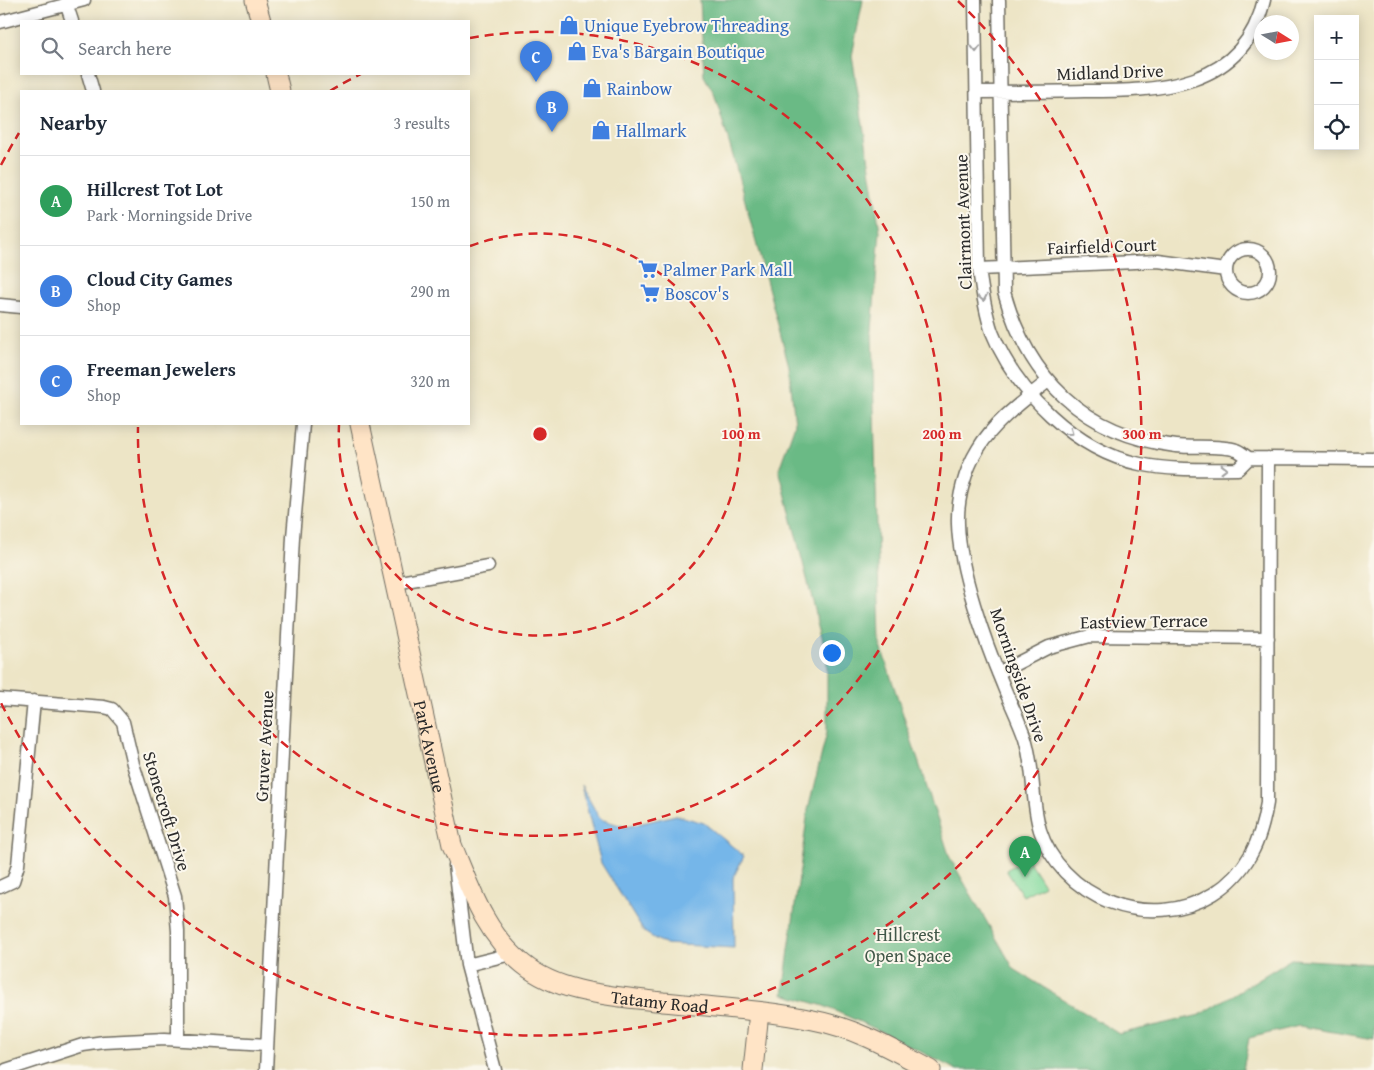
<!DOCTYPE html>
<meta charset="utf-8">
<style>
body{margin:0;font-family:"Gentium Book Plus",serif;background:#f2f2f3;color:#1f2937}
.controls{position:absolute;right:15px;top:15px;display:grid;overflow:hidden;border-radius:0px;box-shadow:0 2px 12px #0003}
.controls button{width:45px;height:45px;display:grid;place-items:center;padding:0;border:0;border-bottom:1px solid #e0e1e3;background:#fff;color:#1f2937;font:25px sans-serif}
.compass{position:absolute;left:1254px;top:15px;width:45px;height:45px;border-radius:50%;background:#fff;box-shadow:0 2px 12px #0003;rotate:101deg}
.you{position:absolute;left:831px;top:652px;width:18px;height:18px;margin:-12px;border:4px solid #fff;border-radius:50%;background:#1a73e8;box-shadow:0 0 0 8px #1a73e833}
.badge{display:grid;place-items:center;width:32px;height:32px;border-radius:50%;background:#c8321e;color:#fff;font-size:16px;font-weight:700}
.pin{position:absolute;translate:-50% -41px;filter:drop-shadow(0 1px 2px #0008)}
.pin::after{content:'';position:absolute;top:26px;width:18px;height:15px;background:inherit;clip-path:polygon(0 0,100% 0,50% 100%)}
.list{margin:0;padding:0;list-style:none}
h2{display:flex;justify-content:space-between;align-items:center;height:65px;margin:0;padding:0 20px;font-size:21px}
h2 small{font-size:16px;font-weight:400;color:#747a83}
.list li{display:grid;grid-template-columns:32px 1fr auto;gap:15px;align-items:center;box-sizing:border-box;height:90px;padding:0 20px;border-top:1px solid #e0e1e3}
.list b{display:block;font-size:19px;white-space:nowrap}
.list p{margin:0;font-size:16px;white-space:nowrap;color:#747a83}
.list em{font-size:16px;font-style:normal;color:#747a83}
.icon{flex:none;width:28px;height:28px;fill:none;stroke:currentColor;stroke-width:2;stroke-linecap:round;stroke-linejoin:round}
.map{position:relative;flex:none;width:1374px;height:1070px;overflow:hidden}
.search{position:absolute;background:#fff;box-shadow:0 2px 12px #0003;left:20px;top:20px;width:450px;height:55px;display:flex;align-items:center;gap:12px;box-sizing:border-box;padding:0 18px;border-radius:0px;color:#747a83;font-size:19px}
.panel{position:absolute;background:#fff;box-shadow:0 2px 12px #0003;left:20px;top:90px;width:450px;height:335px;border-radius:0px}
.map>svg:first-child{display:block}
</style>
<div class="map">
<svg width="1374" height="1070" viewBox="0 0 1374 1070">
<rect width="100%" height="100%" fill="#fbf7ec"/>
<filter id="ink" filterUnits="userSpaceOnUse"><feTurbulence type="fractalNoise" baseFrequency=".02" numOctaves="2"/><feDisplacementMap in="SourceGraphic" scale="10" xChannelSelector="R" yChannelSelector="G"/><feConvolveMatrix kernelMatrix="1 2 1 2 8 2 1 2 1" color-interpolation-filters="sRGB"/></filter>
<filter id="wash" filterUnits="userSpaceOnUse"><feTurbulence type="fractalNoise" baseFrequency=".0096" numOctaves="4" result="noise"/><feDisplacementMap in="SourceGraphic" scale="20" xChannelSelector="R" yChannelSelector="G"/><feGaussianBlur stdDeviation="1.12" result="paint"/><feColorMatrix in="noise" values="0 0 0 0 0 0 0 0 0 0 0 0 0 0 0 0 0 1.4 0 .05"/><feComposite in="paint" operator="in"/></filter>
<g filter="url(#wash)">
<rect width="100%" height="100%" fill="#ede5c6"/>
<!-- green -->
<path fill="#84da9e" stroke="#588264" d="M 1027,858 L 1044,885 L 1023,896 L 1006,870 Z"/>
<!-- forest -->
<path fill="#6bba85" stroke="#4b7258" d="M 700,0 L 863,0 L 852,56 L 880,231 L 872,330 L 880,644 L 950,858 L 1014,969 L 1119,1034 L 1200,1015 L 1291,959 L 1374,964 L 1374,1039 L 1299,1026 L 1249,1038 L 1243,1070 L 957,1070 L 876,1029 L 824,1006 L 783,994 L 808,810 L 827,732 L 827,657 L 779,469 L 795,424 L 789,366 L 733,156 L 714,93 L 704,76 Z"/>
<!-- water -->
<path fill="#74b6e9" stroke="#50708a" d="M 581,785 L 600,819 L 626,827 L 676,815 L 704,823 L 744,856 L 733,878 L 734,948 L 664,944 L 644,932 L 601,863 Z"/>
</g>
<g filter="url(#ink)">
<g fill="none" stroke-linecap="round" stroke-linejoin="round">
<defs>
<path id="minor" d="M 975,0 L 979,269 C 982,291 985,312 992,332 C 1016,392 1076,451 1140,464 C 1172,471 1205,469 1238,469 L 1249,458 C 1245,456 1240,451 1236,450 C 1222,445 1192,448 1176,446 C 1085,435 1028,379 1004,292 L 999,0
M 66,3 L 72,21
M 0,22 L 84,0
M 88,74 L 93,91
M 977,92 C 1012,92 1048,92 1084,91 C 1158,91 1243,90 1264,0
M1226 271a22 22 0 1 1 44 0a22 22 0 1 1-44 0Z
M 979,269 L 1158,261 L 1226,270
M 0,305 L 21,307
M 1048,381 C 1023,401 994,422 978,449 C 965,470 957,499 958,524 C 959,569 985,642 1003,685 C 1010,703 1019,720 1025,738 C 1040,788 1024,829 1065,872 C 1118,928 1213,923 1251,854 C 1260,838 1264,821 1267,803 L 1268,458
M 1249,458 L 1374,459
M 395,583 L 488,566
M 998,673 L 1049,647 L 1090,636 L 1268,638
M 0,699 L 104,707 L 112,709 L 123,722 L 133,764 L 175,896 L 178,931 L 178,1040
M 455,865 L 467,965 L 495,1070
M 0,887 L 13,881 L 18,865 L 34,701
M 467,965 L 511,954
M 6,1070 L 83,1045 L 104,1042 L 165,1039 L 267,1045
M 266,1070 L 293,537 L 303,424"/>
<g id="secondary">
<path d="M 255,0 L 261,21"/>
<path d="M 276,74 L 280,91"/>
<path id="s1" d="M 360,424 L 452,845 C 470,888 485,934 523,964 C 561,995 617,996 663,1002 C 713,1007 764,1010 813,1020 C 856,1028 893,1050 931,1070"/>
<path d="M 753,1070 L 759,1012"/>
</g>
</defs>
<!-- minor casing -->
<use href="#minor" stroke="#6f6c61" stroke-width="15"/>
<!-- secondary casing -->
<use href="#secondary" stroke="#6f6c61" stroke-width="21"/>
<!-- minor -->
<use href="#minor" stroke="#fff" stroke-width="12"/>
<!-- secondary -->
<use href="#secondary" stroke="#ffe4c6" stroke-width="19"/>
</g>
<!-- one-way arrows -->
<defs><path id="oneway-chevron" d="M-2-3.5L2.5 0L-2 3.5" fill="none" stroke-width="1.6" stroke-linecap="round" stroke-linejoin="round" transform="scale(1.25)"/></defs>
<g stroke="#a0a0a0">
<use href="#oneway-chevron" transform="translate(976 49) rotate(89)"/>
<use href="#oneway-chevron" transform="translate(983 298) rotate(79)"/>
<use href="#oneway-chevron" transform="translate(1070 432) rotate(36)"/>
<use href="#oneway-chevron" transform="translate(1224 469)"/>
</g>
</g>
<!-- distance rings -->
<g fill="none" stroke="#d62828" stroke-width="2.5" stroke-dasharray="9 6">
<path d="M470 246A201 201 0 1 1 339 425"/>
<path d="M330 91A402 402 0 0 1 361 74M470 38A402 402 0 1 1 138 427"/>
<path d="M1 165A602 602 0 0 1 19 133M958 1A602 602 0 1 1 1 703"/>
</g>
<!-- icons -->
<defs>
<symbol id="shop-bare" viewBox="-9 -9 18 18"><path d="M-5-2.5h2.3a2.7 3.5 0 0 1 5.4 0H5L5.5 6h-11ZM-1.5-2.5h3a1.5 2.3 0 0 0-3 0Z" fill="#3f7fe0" stroke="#fbf7ec" stroke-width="2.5" paint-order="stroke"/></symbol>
<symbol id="supermarket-bare" viewBox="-9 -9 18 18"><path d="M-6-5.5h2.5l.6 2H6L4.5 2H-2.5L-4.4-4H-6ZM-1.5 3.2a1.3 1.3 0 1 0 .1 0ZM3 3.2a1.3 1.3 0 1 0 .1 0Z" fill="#3f7fe0" stroke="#fbf7ec" stroke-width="2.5" paint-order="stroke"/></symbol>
</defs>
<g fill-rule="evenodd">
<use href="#shop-bare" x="555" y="11" width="28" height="28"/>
<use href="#shop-bare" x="563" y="37" width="28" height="28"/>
<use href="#shop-bare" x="578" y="74" width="28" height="28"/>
<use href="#shop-bare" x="587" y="116" width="28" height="28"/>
<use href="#supermarket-bare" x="634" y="255" width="28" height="28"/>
<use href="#supermarket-bare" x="636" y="279" width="28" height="28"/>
</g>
<g text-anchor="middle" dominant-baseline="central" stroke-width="4" stroke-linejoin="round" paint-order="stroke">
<!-- shop labels -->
<g font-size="18" fill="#366cbe" stroke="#fbf7ec" text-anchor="start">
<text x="584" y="25">Unique Eyebrow Threading</text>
<text x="592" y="51">Eva's Bargain Boutique</text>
<text x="607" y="88">Rainbow</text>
<text x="616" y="130">Hallmark</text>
<text x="663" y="269">Palmer Park Mall</text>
<text x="665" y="293">Boscov's</text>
</g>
<!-- street labels -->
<g font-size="18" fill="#2b2b2b" stroke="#fbf7ec">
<text transform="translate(1110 72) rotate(-2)">Midland Drive</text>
<text transform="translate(963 222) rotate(-92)">Clairmont Avenue</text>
<text transform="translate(1102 246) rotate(-2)">Fairfield Court</text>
<text transform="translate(1144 621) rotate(-1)">Eastview Terrace</text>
<text transform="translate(1019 675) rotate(71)">Morningside Drive</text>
<text transform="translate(264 746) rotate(-87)">Gruver Avenue</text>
<text stroke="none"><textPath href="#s1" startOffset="330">Park Avenue</textPath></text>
<text transform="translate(167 811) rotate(73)">Stonecroft Drive</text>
<text stroke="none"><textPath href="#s1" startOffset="715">Tatamy Road</textPath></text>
</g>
<!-- park labels -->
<g font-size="18" fill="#415748" stroke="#fbf7ec">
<text x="908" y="934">Hillcrest<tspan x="908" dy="21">Open Space</tspan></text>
</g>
</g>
<circle cx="540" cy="434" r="8" fill="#d62828" stroke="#fbf7ec" stroke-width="2.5"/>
<g font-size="15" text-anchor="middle" font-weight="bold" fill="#d62828" stroke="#fbf7ec" stroke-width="4" stroke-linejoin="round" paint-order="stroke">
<text x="741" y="439">100 m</text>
<text x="942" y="439">200 m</text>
<text x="1142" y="439">300 m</text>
</g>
</svg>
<div class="controls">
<button>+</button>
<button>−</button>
<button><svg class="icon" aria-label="locate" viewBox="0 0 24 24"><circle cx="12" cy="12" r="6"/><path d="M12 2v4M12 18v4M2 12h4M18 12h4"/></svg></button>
</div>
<svg class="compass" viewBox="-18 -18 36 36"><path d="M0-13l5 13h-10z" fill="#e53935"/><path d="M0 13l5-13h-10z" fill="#747a83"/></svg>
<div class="you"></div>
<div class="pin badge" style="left:1025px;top:877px;background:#2e9e5b">A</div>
<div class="pin badge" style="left:552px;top:132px;background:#3f7fe0">B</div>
<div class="pin badge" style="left:536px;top:82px;background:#3f7fe0">C</div>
<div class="search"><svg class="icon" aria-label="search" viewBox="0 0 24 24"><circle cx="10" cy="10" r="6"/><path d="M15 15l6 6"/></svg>Search here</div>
<section class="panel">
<h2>Nearby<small>3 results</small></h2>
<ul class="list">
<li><span class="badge" style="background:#2e9e5b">A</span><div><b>Hillcrest Tot Lot</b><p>Park · Morningside Drive</p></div><em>150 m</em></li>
<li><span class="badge" style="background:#3f7fe0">B</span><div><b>Cloud City Games</b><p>Shop</p></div><em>290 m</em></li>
<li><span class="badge" style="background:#3f7fe0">C</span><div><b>Freeman Jewelers</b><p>Shop</p></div><em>320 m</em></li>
</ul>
</section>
</div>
